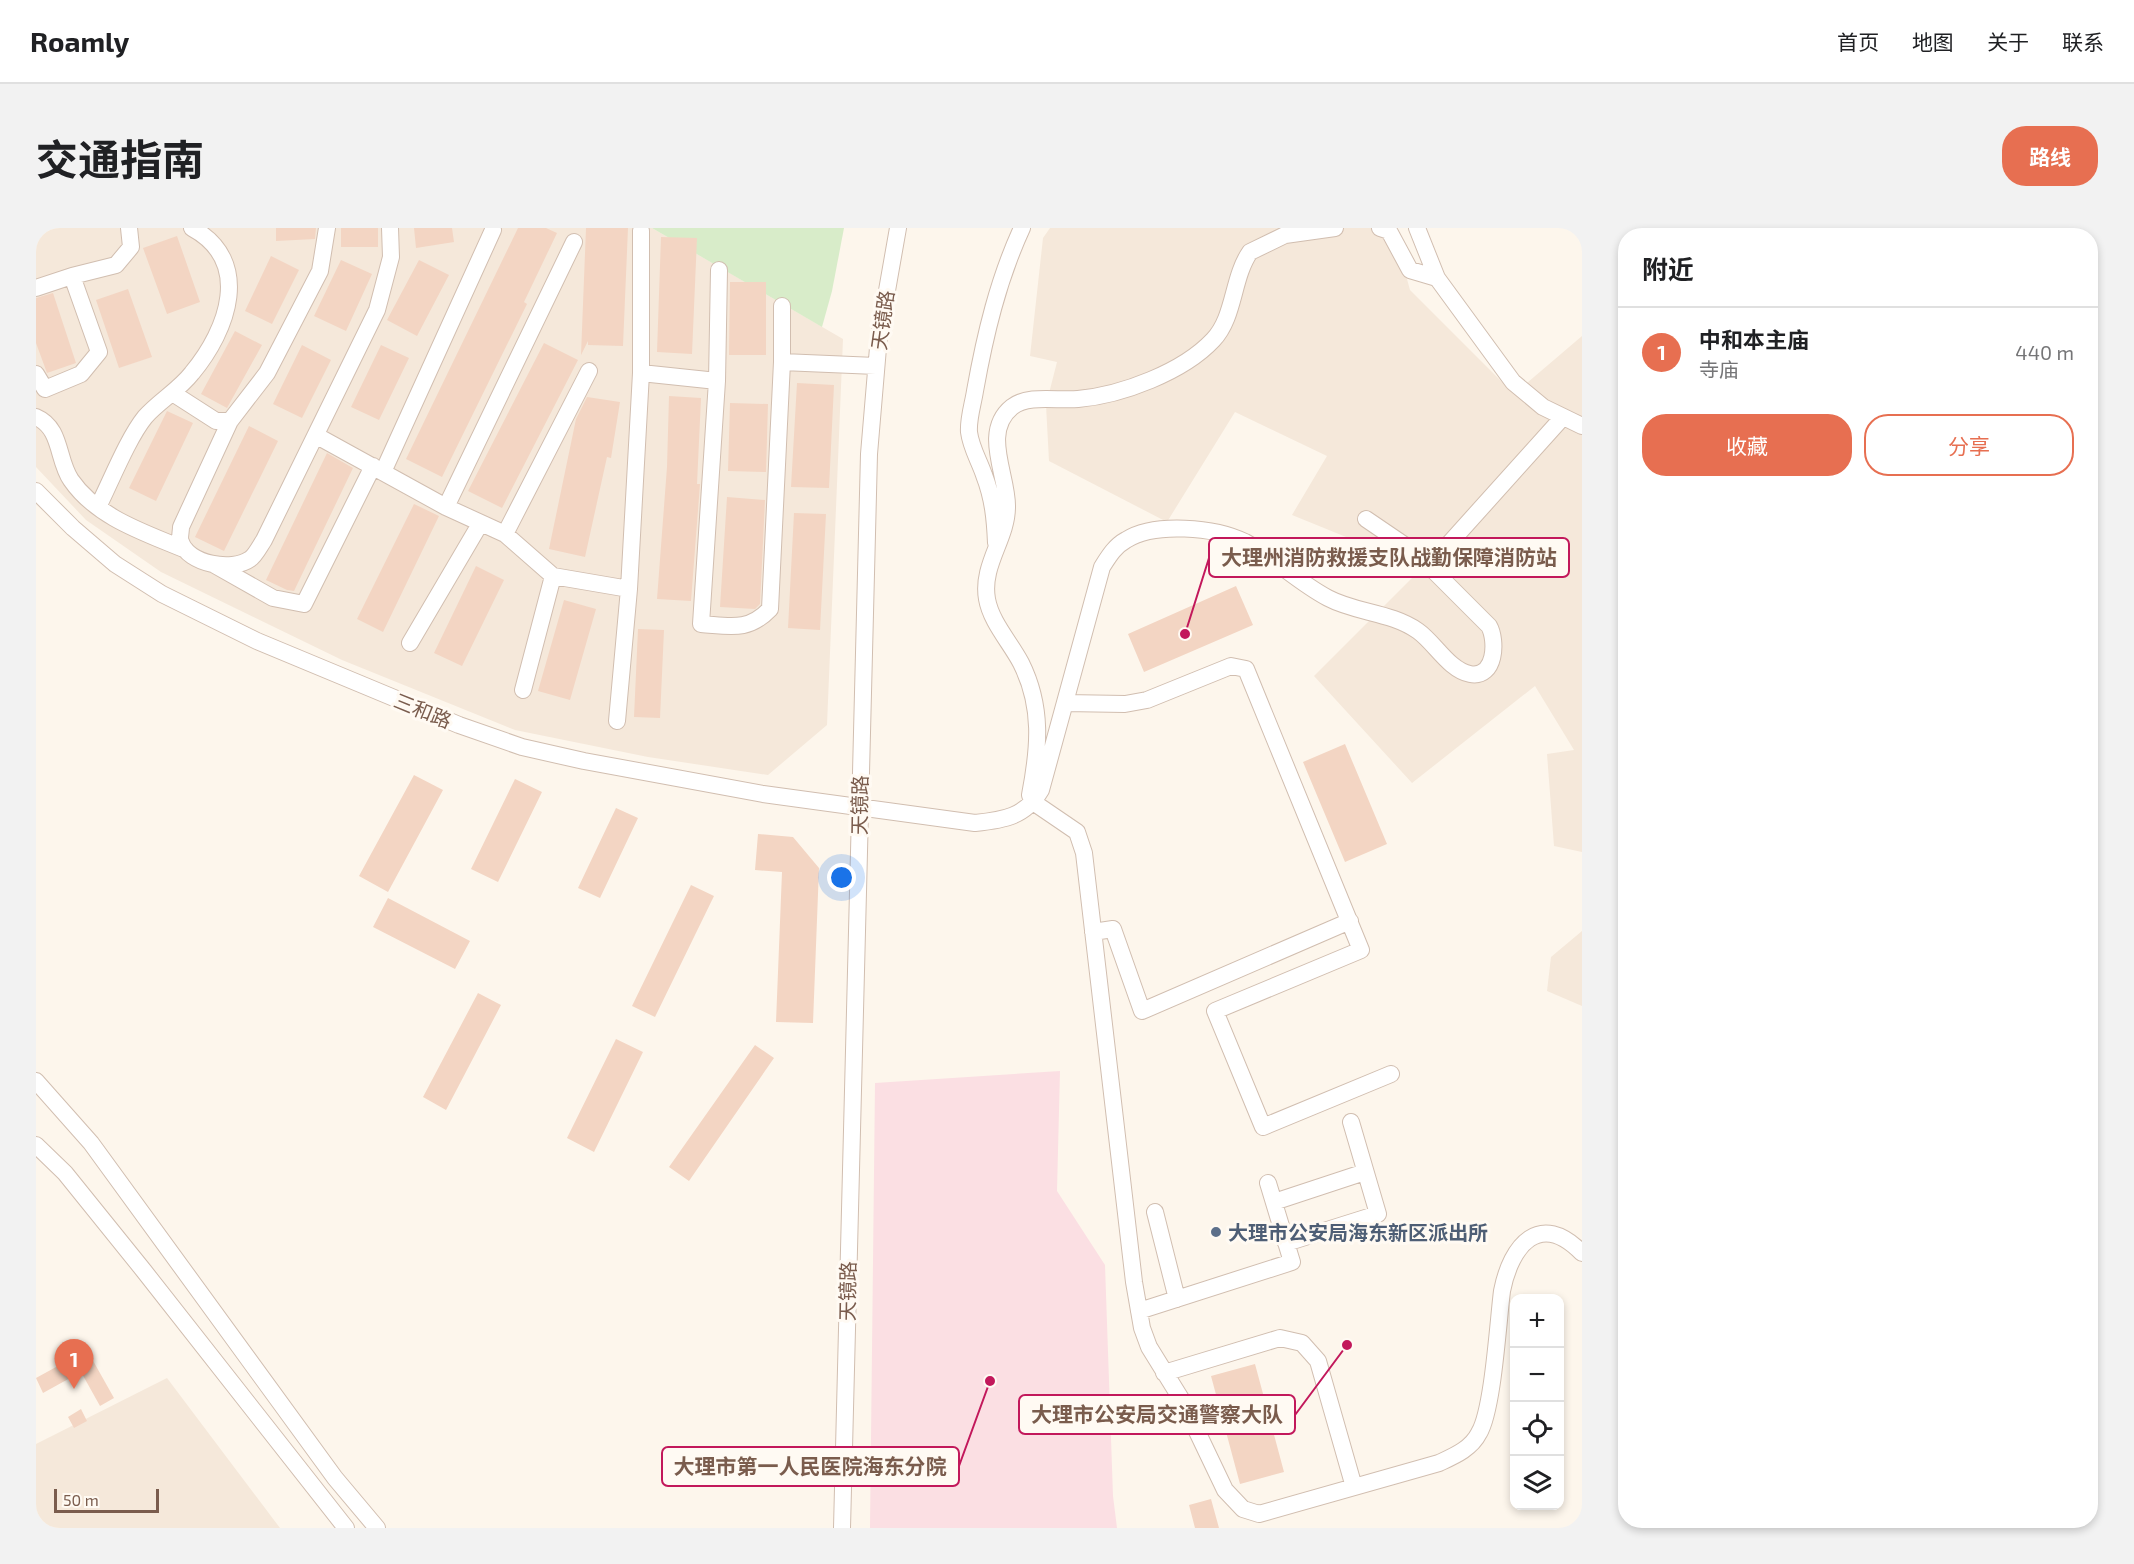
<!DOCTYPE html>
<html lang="zh">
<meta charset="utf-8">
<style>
body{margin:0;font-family:"Exo 2","Noto Sans SC",sans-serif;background:#f2f2f2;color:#202124}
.controls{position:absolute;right:18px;bottom:18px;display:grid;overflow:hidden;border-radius:12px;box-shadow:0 3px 9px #0003}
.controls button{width:54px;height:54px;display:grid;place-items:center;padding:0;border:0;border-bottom:2px solid #e0e0e0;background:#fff;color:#202124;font:30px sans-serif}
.scale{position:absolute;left:18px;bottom:15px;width:105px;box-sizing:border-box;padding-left:6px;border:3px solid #7a5c4d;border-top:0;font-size:16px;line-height:21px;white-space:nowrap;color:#7a5c4d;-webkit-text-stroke:4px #fffaf3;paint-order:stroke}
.you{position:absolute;left:806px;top:650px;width:21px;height:21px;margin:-15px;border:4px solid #fff;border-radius:50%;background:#1a73e8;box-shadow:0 0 0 9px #1a73e833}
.badge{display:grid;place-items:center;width:39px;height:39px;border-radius:50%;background:#e76f51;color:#fff;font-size:20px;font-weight:700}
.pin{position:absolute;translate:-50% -50px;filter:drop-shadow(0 2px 3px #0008)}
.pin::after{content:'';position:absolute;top:32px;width:21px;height:18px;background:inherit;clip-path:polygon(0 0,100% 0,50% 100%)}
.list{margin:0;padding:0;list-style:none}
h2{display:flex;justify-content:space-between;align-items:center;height:78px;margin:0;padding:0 24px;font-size:26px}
h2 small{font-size:20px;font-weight:400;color:#757577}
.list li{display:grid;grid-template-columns:39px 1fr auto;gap:18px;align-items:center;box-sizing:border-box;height:90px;padding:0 24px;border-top:2px solid #e0e0e0}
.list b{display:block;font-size:22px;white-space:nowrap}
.list p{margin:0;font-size:20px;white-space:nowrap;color:#757577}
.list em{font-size:20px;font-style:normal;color:#757577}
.actions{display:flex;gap:12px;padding:18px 24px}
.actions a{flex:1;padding:14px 0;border:2px solid #e76f51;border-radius:24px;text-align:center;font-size:21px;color:#e76f51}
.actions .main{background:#e76f51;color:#fff}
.icon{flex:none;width:33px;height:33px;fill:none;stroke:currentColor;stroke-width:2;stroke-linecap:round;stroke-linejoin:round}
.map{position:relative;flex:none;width:1546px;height:1300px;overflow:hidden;border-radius:24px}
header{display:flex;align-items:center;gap:36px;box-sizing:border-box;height:84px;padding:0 30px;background:#fff;border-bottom:2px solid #e0e0e0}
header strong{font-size:28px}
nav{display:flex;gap:33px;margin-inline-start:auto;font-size:21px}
.intro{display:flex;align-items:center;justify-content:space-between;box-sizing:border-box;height:144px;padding:0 36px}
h1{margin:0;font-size:42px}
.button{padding:15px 27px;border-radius:24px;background:#e76f51;color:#fff;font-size:21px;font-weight:700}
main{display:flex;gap:36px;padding:0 36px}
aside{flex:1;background:#fff;border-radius:24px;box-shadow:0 3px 9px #0003}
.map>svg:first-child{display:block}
</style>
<header>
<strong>Roamly</strong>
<nav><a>首页</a><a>地图</a><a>关于</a><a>联系</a></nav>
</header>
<div class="intro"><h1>交通指南</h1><a class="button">路线</a></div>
<main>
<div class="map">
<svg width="1546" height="1300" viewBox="0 0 1546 1300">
<rect width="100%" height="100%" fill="#fdf6ec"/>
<!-- residential -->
<path fill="#f5e8da" d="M 0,0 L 616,0 L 807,111 L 791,497 L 732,547 L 612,529 L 479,502 L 306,432 L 125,344 L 50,292 L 0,239 Z
M 1014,0 L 1357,0 L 1374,62 L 1478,166 L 1546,108 L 1546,624 L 1518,618 L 1511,526 L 1538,522 L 1499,458 L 1376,555 L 1278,448 L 1377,349 L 1341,317 L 1315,311 L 1256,287 L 1291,228 L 1199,184 L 1131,294 L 1013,233 L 1010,177 L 1021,134 L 994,128 L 1007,10 Z
M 1546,703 L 1546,778 L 1511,763 L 1515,729 Z
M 131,1150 L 244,1300 L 0,1300 L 0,1216 Z"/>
<!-- medical -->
<path fill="#fbdfe3" d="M 1024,843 L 1021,963 L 1069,1037 L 1077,1268 L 1081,1300 L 834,1300 L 839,855 Z"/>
<!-- green -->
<path fill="#d8ecc9" d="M 616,0 L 808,0 L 796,63 L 786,99 Z"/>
<!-- building -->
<path fill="#f3d5c3" d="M 240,0 L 280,0 L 279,11 L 240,13 Z
M 305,0 L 342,0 L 342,19 L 305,19 Z
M 378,0 L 416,0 L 418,14 L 380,20 Z
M 482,0 L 510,0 L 521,5 L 488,74 L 491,76 L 406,249 L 370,231 Z
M 550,0 L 592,0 L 587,118 L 552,117 L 552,113 L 545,127 Z
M 141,8 L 164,74 L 131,86 L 107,20 Z
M 625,9 L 661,10 L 656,126 L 621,124 Z
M 235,28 L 263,42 L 236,96 L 209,83 Z
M 305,32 L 336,46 L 310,103 L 278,88 Z
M 383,32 L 413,47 L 381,108 L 351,92 Z
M 694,54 L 730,54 L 730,127 L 693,127 Z
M 92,61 L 116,129 L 83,140 L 60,72 Z
M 17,65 L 40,135 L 11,145 L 0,115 L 0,70 Z
M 199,103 L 226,117 L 191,180 L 165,166 Z
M 508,115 L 542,132 L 466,280 L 432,263 Z
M 266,117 L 295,132 L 266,190 L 237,176 Z
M 345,117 L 373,130 L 343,192 L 315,179 Z
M 761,155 L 798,157 L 793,260 L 755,259 Z
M 633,168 L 665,170 L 661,256 L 664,256 L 655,373 L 621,371 L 631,239 Z
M 551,169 L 584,174 L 575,230 L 571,229 L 549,329 L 513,321 L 540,191 Z
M 694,175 L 732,176 L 730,244 L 692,243 Z
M 131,183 L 157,195 L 120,273 L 93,260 Z
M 213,198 L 242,213 L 188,323 L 159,309 Z
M 291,225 L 317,240 L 258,363 L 251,362 L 230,352 Z
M 691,269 L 729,272 L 724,376 L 719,381 L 684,379 Z
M 378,276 L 403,288 L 347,404 L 321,391 Z
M 758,285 L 790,286 L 784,402 L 752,400 Z
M 440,338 L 468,352 L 426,438 L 398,425 Z
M 1200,358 L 1217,397 L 1108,444 L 1092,406 Z
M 528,372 L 560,381 L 534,472 L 502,463 Z
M 602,401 L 628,402 L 624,490 L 598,489 Z
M 1309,516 L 1351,616 L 1309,634 L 1267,534 Z
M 378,547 L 407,562 L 352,664 L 323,648 Z
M 479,551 L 506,564 L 462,654 L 435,641 Z
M 580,580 L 602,590 L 564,670 L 542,660 Z
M 722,606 L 757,609 L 783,640 L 777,795 L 740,794 L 746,644 L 719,642 Z
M 655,657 L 678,668 L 619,789 L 596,778 Z
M 352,670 L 434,713 L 419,741 L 337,699 Z
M 442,765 L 465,777 L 410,882 L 387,869 Z
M 580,811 L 607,824 L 558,924 L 531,910 Z
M 719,817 L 738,830 L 653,953 L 633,939 Z
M 51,1122 L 78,1170 L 64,1178 L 45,1144 L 7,1165 L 0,1150 Z
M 1219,1136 L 1248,1244 L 1204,1256 L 1175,1148 Z
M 45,1181 L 51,1193 L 38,1200 L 32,1189 Z
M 1175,1271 L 1183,1300 L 1159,1300 L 1153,1277 Z"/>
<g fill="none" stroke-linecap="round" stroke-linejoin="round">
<defs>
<path id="minor" d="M 1299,0 L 1249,7 L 1214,24 C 1196,50 1199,89 1177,112 C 1147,144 1086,167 1042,171 C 1022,173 992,166 976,179 C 945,204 972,248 971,279 C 971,311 945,337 951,371 C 955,394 974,414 985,435 C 1007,479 1003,520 994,567 L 997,574 L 1041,604 L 1048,625 L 1098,1054 L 1106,1100 L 1113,1119 L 1147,1174 L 1189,1262 L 1207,1281 L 1223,1286 L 1403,1235 C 1418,1228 1435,1221 1443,1205 C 1457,1182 1462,1094 1466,1063 C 1475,1017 1504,982 1546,1025
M 1344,0 L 1353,3 L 1374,42 L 1401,50
M 1381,0 L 1401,50 L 1477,154 L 1507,179 L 1546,198
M 605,3 L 605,145
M 36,48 L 80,37 L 95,19 L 93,0
M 0,60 L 36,48 L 63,124 L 45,146 L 9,161 L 0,146
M 746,134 L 746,78
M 681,153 L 683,42
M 138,166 L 180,193 L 194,193 L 231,145 L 284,43 L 291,0
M 0,189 C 26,200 21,232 35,252 C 61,290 110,305 150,322
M 194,193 L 145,299 C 145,304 143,310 145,314 C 152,336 196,344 214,331 C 219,328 224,318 228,312 L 341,82 L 355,29 L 354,0
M 281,208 L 410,279 L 469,306 L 517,348 L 593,361 L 605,145 L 681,153 L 665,396 C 694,398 712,404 734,381 L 746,134 L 840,138
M 347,244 L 457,2
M 0,263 L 37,300 L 79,336 L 126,366 L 221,413 L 423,497 L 486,519 L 548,533 L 727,566 L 939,595 C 968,592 989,589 1005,562 L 1066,339 C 1073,328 1079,318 1090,312 C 1118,294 1179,299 1209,314 C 1238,330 1263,355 1292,370 C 1320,385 1355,384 1382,403 C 1399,415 1413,442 1434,446 C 1460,451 1461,412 1453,398 L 1380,325 L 1330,291
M 62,279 C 75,253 92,210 109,189 C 123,173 143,162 156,145 C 192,102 217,33 156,0
M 410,279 L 538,14
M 469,306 L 553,143
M 960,315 C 959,291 957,270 948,247 C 943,232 935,220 933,204 C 932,191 937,176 939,163 C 949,107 962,52 986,0
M 177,336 L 237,370 L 268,376 L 337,238
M 1393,338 L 1527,189
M 374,415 L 444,296
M 487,462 L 517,348
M 1029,475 L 1089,476 L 1111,472 L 1195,438 L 1210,441 L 1325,722 L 1179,783 L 1227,899 L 1355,846
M 581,493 L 593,361
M 1057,704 L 1077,701 L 1106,783 L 1314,693
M 0,853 L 55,915 L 299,1250 L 341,1300
M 0,917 L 29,945 L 108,1043 L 310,1300
M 1238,974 L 1329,944
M 1119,984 L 1141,1071
M 1250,1015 L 1342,986 L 1315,894
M 1103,1083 L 1256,1034 L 1232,955
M 1128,1145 L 1244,1110 L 1266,1115 L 1282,1133 L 1318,1259
M 806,1300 L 833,226 L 843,108 L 862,0"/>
</defs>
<!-- minor casing -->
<use href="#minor" stroke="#d1beb0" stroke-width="18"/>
<!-- minor -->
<use href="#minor" stroke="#fff" stroke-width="16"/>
</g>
<!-- markers -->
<circle fill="#5c6f8a" stroke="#fffaf3" stroke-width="2" cx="1180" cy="1004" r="6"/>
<g text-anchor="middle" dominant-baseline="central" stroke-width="6" stroke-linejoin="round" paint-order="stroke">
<!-- street labels -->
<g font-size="20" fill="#7a5c4d" stroke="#fffaf3">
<text transform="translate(846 92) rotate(-82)">天镜路</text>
<text transform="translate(387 482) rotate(22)">三和路</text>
<text transform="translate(823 577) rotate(-89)">天镜路</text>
<text transform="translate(811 1063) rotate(-89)">天镜路</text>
</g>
<!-- service labels -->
<g font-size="20" font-weight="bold" fill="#4e5e75" stroke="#fffaf3" text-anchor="start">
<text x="1192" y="1004">大理市公安局海东新区派出所</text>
</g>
</g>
<!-- callouts -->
<path fill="none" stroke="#c2185b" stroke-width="2" d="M1149 406L1173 330M1311 1117L1259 1187M954 1153L923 1238"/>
<g fill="#c2185b" stroke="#fffaf3" stroke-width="2">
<circle cx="1149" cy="406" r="6"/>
<circle cx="1311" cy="1117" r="6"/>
<circle cx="954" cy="1153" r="6"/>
</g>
<g fill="#fffaf3" stroke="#c2185b" stroke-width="2">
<rect x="1173" y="310" width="360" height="39" rx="6"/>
<rect x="983" y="1167" width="276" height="39" rx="6"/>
<rect x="626" y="1219" width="297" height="39" rx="6"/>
</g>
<g font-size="21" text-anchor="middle" font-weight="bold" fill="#7a5c4d">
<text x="1353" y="337">大理州消防救援支队战勤保障消防站</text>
<text x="1121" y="1194">大理市公安局交通警察大队</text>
<text x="774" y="1246">大理市第一人民医院海东分院</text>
</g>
</svg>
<div class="controls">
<button>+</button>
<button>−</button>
<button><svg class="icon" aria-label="locate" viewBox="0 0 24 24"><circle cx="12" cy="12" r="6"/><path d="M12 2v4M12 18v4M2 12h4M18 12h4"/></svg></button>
<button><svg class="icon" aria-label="layers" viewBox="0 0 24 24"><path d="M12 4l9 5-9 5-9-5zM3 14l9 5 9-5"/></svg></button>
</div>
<div class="scale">50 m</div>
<div class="you"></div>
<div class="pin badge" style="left:38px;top:1161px">1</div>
</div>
<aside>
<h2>附近<small></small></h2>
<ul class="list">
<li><span class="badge">1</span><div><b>中和本主庙</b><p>寺庙</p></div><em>440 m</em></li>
</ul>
<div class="actions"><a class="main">收藏</a><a>分享</a></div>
</aside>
</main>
